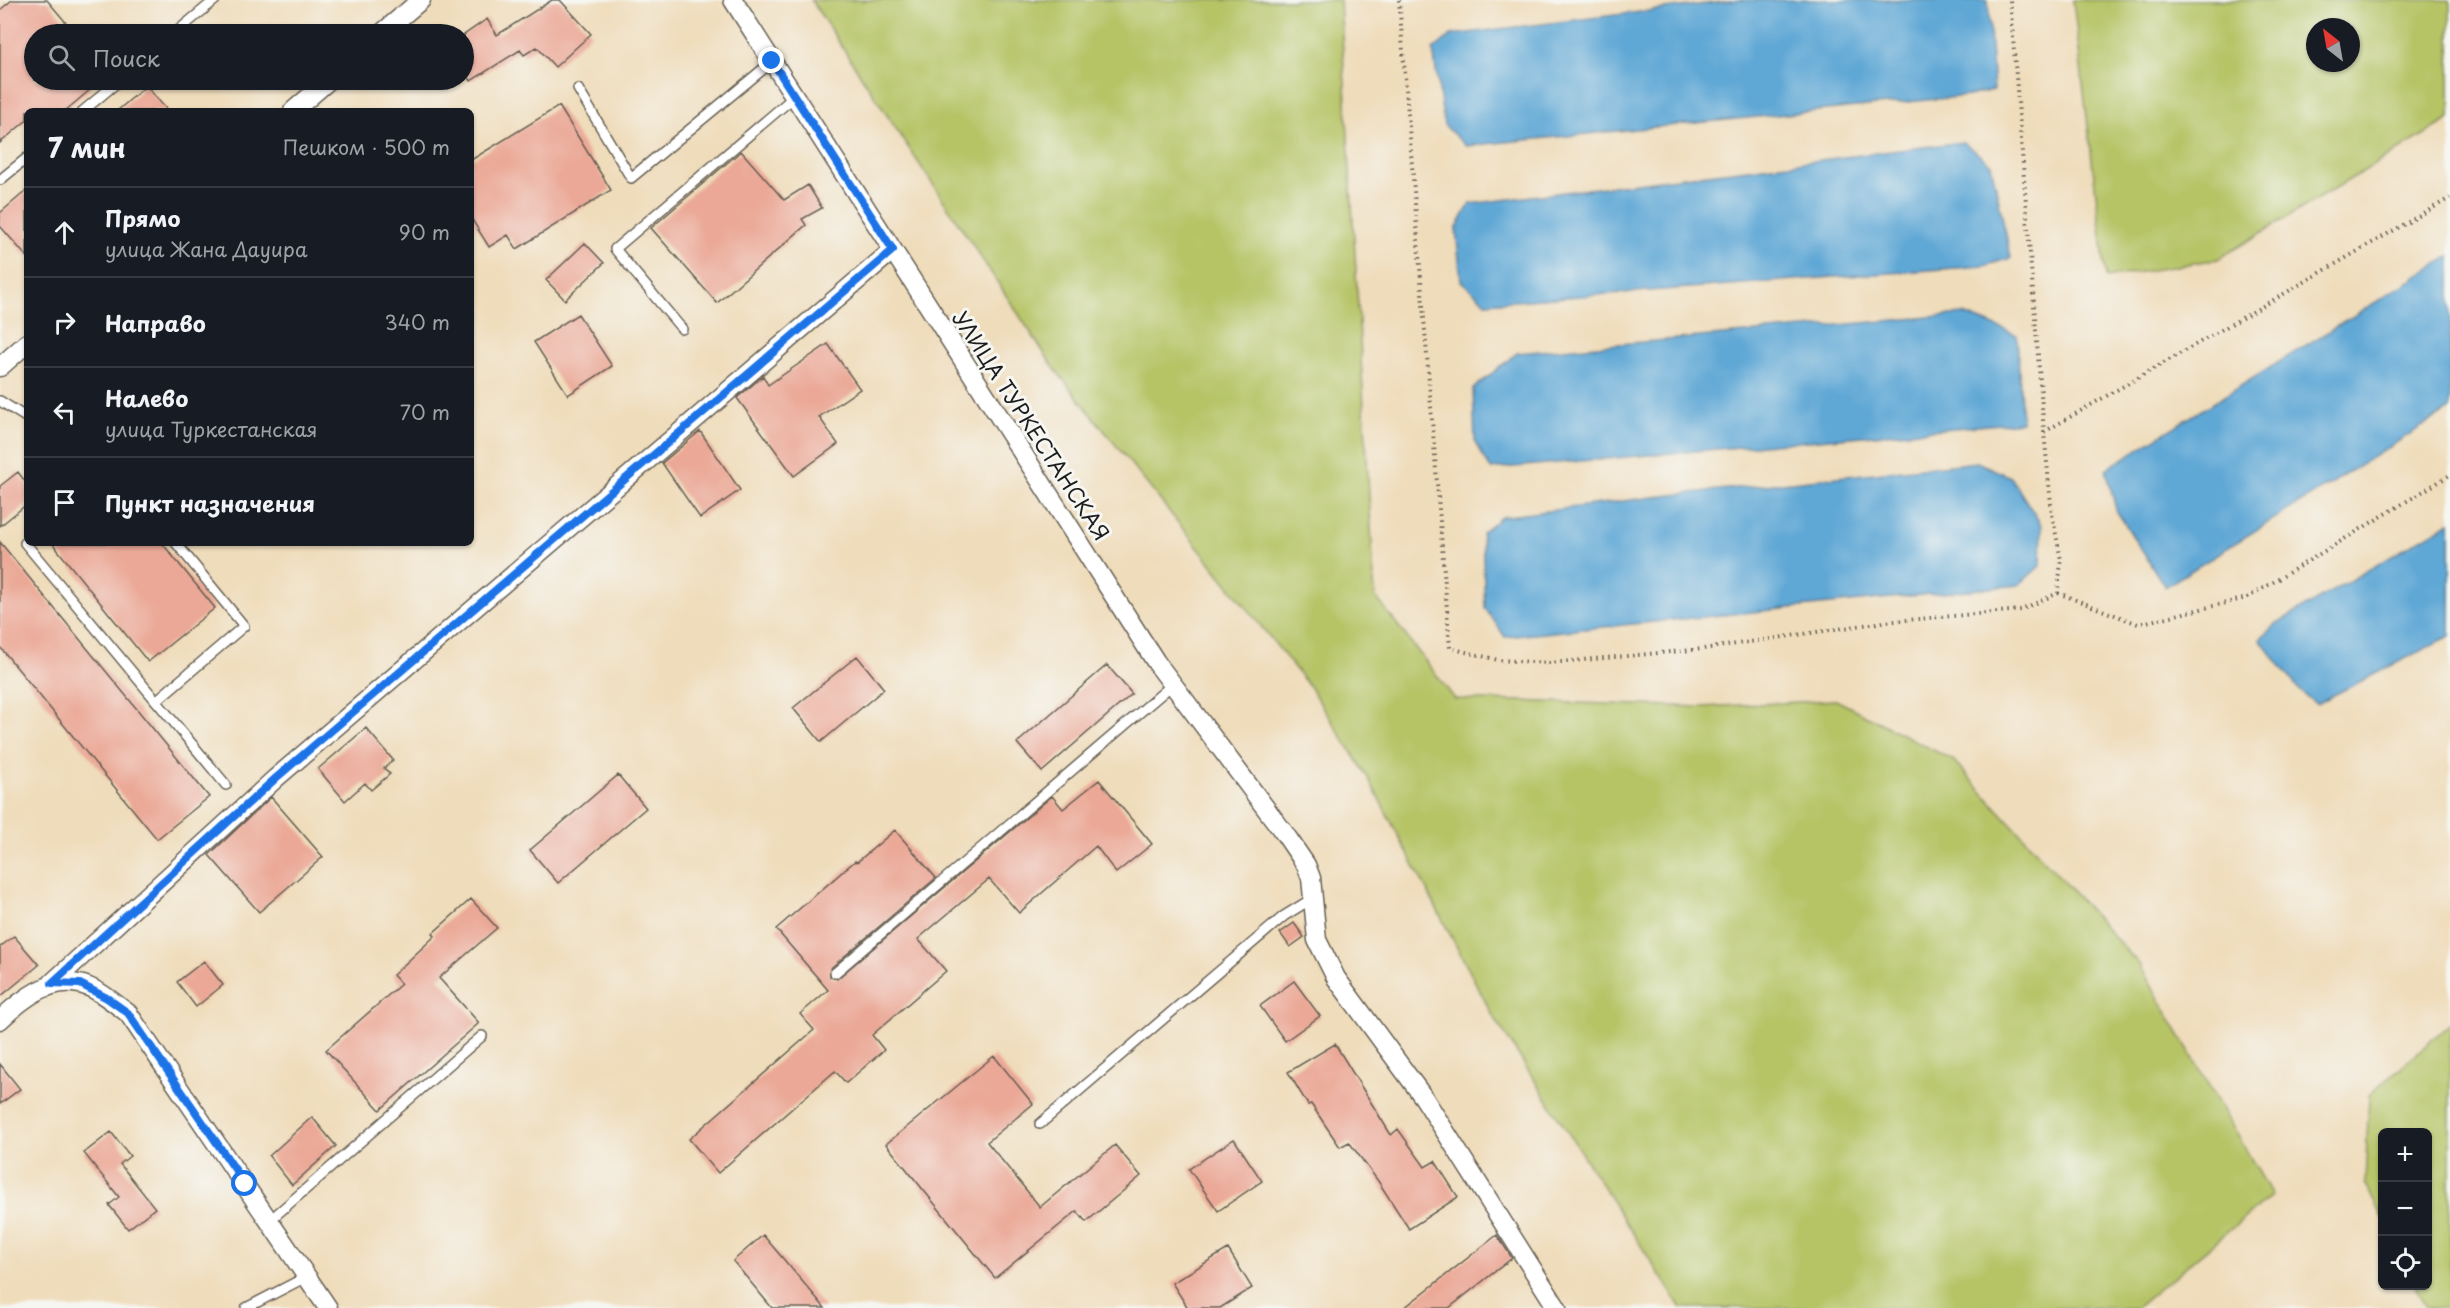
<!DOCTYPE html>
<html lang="ru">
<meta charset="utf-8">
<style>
body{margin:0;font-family:"Playpen Sans",sans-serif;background:#242831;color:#f1f3f6}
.controls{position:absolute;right:18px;bottom:18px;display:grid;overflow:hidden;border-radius:9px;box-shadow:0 2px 4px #0004}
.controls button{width:54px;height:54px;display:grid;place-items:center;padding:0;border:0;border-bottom:2px solid #363941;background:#171b24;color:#f1f3f6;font:30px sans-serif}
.compass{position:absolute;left:2306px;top:18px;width:54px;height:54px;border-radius:50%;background:#171b24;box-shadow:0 2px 4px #0004;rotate:329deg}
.stop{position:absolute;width:18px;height:18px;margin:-14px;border:4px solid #1a73e8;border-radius:50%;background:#fff}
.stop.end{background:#1a73e8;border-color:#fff;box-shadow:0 2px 6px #0008}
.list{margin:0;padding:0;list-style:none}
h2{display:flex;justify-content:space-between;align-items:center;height:78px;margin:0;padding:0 24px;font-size:26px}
h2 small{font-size:20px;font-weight:400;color:#9ea1a6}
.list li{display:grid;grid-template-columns:39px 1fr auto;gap:18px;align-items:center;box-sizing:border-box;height:90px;padding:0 24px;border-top:2px solid #363941}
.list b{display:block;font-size:22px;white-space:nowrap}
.list p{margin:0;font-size:20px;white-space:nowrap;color:#9ea1a6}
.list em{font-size:20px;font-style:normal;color:#9ea1a6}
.icon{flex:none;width:33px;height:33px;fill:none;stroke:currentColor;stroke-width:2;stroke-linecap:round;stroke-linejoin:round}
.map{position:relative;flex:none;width:2450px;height:1308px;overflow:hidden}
.search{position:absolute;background:#171b24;box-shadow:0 2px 4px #0004;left:24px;top:24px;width:450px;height:66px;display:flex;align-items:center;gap:15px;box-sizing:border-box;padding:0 21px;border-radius:33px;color:#9ea1a6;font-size:22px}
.panel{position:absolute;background:#171b24;box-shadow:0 2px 4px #0004;left:24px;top:108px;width:450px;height:438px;border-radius:9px}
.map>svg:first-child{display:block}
</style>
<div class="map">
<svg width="2450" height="1308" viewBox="0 0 2450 1308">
<rect width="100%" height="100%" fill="#f6f6f2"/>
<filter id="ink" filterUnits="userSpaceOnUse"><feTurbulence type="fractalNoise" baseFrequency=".0167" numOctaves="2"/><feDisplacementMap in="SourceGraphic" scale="12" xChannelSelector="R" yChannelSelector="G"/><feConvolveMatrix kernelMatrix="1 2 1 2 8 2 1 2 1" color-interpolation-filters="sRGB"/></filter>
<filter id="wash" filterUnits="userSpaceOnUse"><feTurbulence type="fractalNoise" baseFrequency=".008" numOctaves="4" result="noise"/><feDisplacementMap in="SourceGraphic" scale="24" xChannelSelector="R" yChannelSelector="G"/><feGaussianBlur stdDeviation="1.35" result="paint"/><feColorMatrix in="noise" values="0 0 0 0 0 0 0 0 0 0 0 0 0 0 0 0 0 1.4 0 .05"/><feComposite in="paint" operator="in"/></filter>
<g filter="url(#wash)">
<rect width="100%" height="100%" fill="#efdcba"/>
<!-- green -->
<path fill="#b6c466" stroke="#697041" stroke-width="1.5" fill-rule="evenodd" d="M 811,0 L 1340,0 L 1375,596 L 1455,699 L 1703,707 L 1836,700 L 1953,760 L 2139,964 L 2272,1195 L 2136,1308 L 1681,1308 L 1492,1014 L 1367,776 L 1309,686 L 1054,368 Z
M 2073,0 L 2450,0 L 2450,119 L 2218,259 L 2106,278 ZM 2315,27 L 2351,27 L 2351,63 L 2315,63 Z
M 2450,1024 L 2450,1308 L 2426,1308 L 2415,1286 L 2428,1286 L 2428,1132 L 2382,1132 L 2382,1218 L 2365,1183 L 2369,1095 Z"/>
<!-- water -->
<path fill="#5ea7d5" stroke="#3d6278" stroke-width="1.5" d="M 1738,0 L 1988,0 L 1994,90 L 1968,96 L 1466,146 L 1444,125 L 1433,50 L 1451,35 Z
M 1963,142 L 1991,164 L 2011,258 L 1984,266 L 1486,303 L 1461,281 L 1456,229 L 1470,204 Z
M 2450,256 L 2450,409 L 2165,587 L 2116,510 L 2106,469 Z
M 1964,314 L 2017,335 L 2022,422 L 1491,469 L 1475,443 L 1473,389 L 1517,353 Z
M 1977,462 L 2011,477 L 2042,526 L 2041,565 L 2019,585 L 1505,637 L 1485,608 L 1482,533 L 1501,517 L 1653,497 Z
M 2450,522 L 2450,636 L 2316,704 L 2300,691 L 2260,639 L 2277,623 Z"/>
<g id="blocks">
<!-- building -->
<path fill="#eba896" d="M 12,0 L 47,0 L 69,26 L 58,34 L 34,34 L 34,80 L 83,80 L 91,89 L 65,111 L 27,111 L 27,120 L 0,143 L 0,10 Z
M 552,0 L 560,0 L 591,34 L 555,67 L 537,47 L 524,55 L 520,50 L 471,81 L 464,69 L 464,35 L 487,19 L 497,35 Z
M 146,86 L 168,111 L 117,111 Z
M 559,106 L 611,190 L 517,249 L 508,235 L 489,247 L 471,218 L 471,160 Z
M 741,151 L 784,200 L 808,185 L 822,208 L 802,219 L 806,225 L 717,303 L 651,228 Z
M 27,190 L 27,257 L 0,226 L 0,213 Z
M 585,243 L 604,263 L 565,300 L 546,280 Z
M 578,314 L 612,366 L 568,395 L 534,342 Z
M 828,344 L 860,389 L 819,417 L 838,444 L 794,476 L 737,398 L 763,376 L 768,385 Z
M 700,431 L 740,490 L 700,518 L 662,463 Z
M 18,472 L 27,484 L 27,504 L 0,526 L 0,486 Z
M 0,542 L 209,797 L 157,839 L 0,647 Z
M 52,543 L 162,543 L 215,608 L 148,662 Z
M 857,656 L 884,689 L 821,742 L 793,708 Z
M 1107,665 L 1132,694 L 1042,772 L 1017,743 Z
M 366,728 L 393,760 L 384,768 L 390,774 L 371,790 L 365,783 L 345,801 L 318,769 Z
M 618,775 L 646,808 L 558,883 L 530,850 Z
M 1099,780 L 1152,844 L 1116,873 L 1096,846 L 1019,913 L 989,879 L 918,939 L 946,971 L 872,1035 L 884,1050 L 846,1083 L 835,1071 L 718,1173 L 689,1139 L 814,1030 L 800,1014 L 828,990 L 776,929 L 855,861 L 857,862 L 895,830 L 936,878 L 831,968 L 830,977 L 837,979 L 1052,796 L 1063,809 Z
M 271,797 L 323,857 L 259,912 L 209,855 Z
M 471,899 L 497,928 L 439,978 L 479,1023 L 380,1110 L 326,1050 L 401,984 L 393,975 L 435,936 L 433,933 Z
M 1294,923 L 1304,937 L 1290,947 L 1280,933 Z
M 14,936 L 39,965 L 0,997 L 0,947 Z
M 204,961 L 223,985 L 196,1007 L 177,982 Z
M 1294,981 L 1320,1016 L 1285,1041 L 1260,1006 Z
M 1335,1044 L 1391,1135 L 1398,1129 L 1425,1167 L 1435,1161 L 1458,1197 L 1409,1229 L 1378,1181 L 1349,1142 L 1340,1147 L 1311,1104 L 1308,1105 L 1288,1072 Z
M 994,1056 L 1033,1104 L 987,1142 L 1040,1207 L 1115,1145 L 1141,1176 L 1086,1222 L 1077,1211 L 995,1278 L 886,1144 Z
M 0,1064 L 20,1089 L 0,1104 Z
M 312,1117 L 336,1146 L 292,1185 L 269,1156 Z
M 111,1132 L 130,1156 L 120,1164 L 155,1208 L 128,1229 L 109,1205 L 119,1197 L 84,1153 Z
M 1234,1139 L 1262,1181 L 1218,1211 L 1189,1169 Z
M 763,1235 L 825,1308 L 772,1308 L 733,1261 Z
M 1497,1235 L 1512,1258 L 1449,1308 L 1404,1308 Z
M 1228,1249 L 1252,1288 L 1220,1308 L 1188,1308 L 1172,1283 Z"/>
</g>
</g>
<g filter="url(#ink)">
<use href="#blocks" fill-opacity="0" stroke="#665f53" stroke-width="1.5"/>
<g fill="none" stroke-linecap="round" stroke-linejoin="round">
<defs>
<path id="service" d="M 174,34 L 215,0
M 578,89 L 631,178 L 773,61
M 83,111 L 120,80
M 0,180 L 27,158
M 682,329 L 615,249 L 795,96
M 0,401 L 27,418
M 27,542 L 25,543 L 226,785
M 156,701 L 244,626 L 176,543
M 835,973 L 1173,684
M 1040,1124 L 1284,916 L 1313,898
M 269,1221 L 482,1036
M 246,1308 L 306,1277"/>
<path id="minor" d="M 733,0 L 1156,662 L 1285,834 L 1306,865 L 1311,878 L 1317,940 L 1336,978 L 1424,1098 L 1557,1308
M 381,34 L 421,0
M 293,111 L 329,80
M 0,367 L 27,343
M 52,983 L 276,778 L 893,250
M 0,1020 C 21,1000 49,977 79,984 C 96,987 114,1003 128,1013 L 328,1308"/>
</defs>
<!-- service casing -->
<use href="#service" stroke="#665f53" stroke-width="12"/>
<!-- minor casing -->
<use href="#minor" stroke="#665f53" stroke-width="21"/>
<!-- path -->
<path stroke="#665f53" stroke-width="4" stroke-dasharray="1.5 4.5" stroke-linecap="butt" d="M 1399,0 L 1450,648 L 1498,660 L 1550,663 L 1703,649 L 1884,622 L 2021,610 L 2058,593 L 2061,560 L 2052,514 L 2044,432 L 2010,0
M 2044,432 L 2450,198
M 2058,593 L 2138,624 L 2247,598 L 2450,475"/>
<!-- service -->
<use href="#service" stroke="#fff" stroke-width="9"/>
<!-- minor -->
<use href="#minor" stroke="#fff" stroke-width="18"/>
</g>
</g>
<g fill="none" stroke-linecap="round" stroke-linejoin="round" filter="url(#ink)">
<!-- route -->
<path stroke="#1a73e8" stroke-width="8" d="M 245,1184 L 128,1013 L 107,998 L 80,984 L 52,983 L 276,778 L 893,250 L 772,61"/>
</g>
<g text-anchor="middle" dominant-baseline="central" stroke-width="6" stroke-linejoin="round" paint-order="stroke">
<!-- street labels -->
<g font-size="21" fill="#1c1c1c" stroke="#f6f6f2">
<text transform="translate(1032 425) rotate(57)">УЛИЦА ТУРКЕСТАНСКАЯ</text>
</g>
</g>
</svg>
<div class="controls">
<button>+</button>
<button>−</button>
<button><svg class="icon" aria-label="locate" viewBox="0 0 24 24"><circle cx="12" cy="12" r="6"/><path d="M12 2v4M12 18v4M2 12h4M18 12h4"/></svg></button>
</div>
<svg class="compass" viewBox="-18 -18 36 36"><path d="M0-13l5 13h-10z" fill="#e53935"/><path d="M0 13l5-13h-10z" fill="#9ea1a6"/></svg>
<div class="stop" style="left:245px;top:1184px"></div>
<div class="stop end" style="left:772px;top:61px"></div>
<div class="search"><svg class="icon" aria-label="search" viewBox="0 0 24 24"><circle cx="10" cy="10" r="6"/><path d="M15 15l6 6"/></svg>Поиск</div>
<section class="panel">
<h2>7 мин<small>Пешком · 500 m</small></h2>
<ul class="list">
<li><svg class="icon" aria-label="ahead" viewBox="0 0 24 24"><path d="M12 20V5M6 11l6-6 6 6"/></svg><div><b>Прямо</b><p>улица Жана Дауира</p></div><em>90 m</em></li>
<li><svg class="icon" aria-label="right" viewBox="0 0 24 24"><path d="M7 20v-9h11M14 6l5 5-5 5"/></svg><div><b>Направо</b></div><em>340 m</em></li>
<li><svg class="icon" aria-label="left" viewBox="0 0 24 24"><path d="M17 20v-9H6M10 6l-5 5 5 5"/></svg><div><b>Налево</b><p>улица Туркестанская</p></div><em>70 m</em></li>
<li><svg class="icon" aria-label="arrive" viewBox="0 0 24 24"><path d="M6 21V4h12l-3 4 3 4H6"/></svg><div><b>Пункт назначения</b></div></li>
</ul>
</section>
</div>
